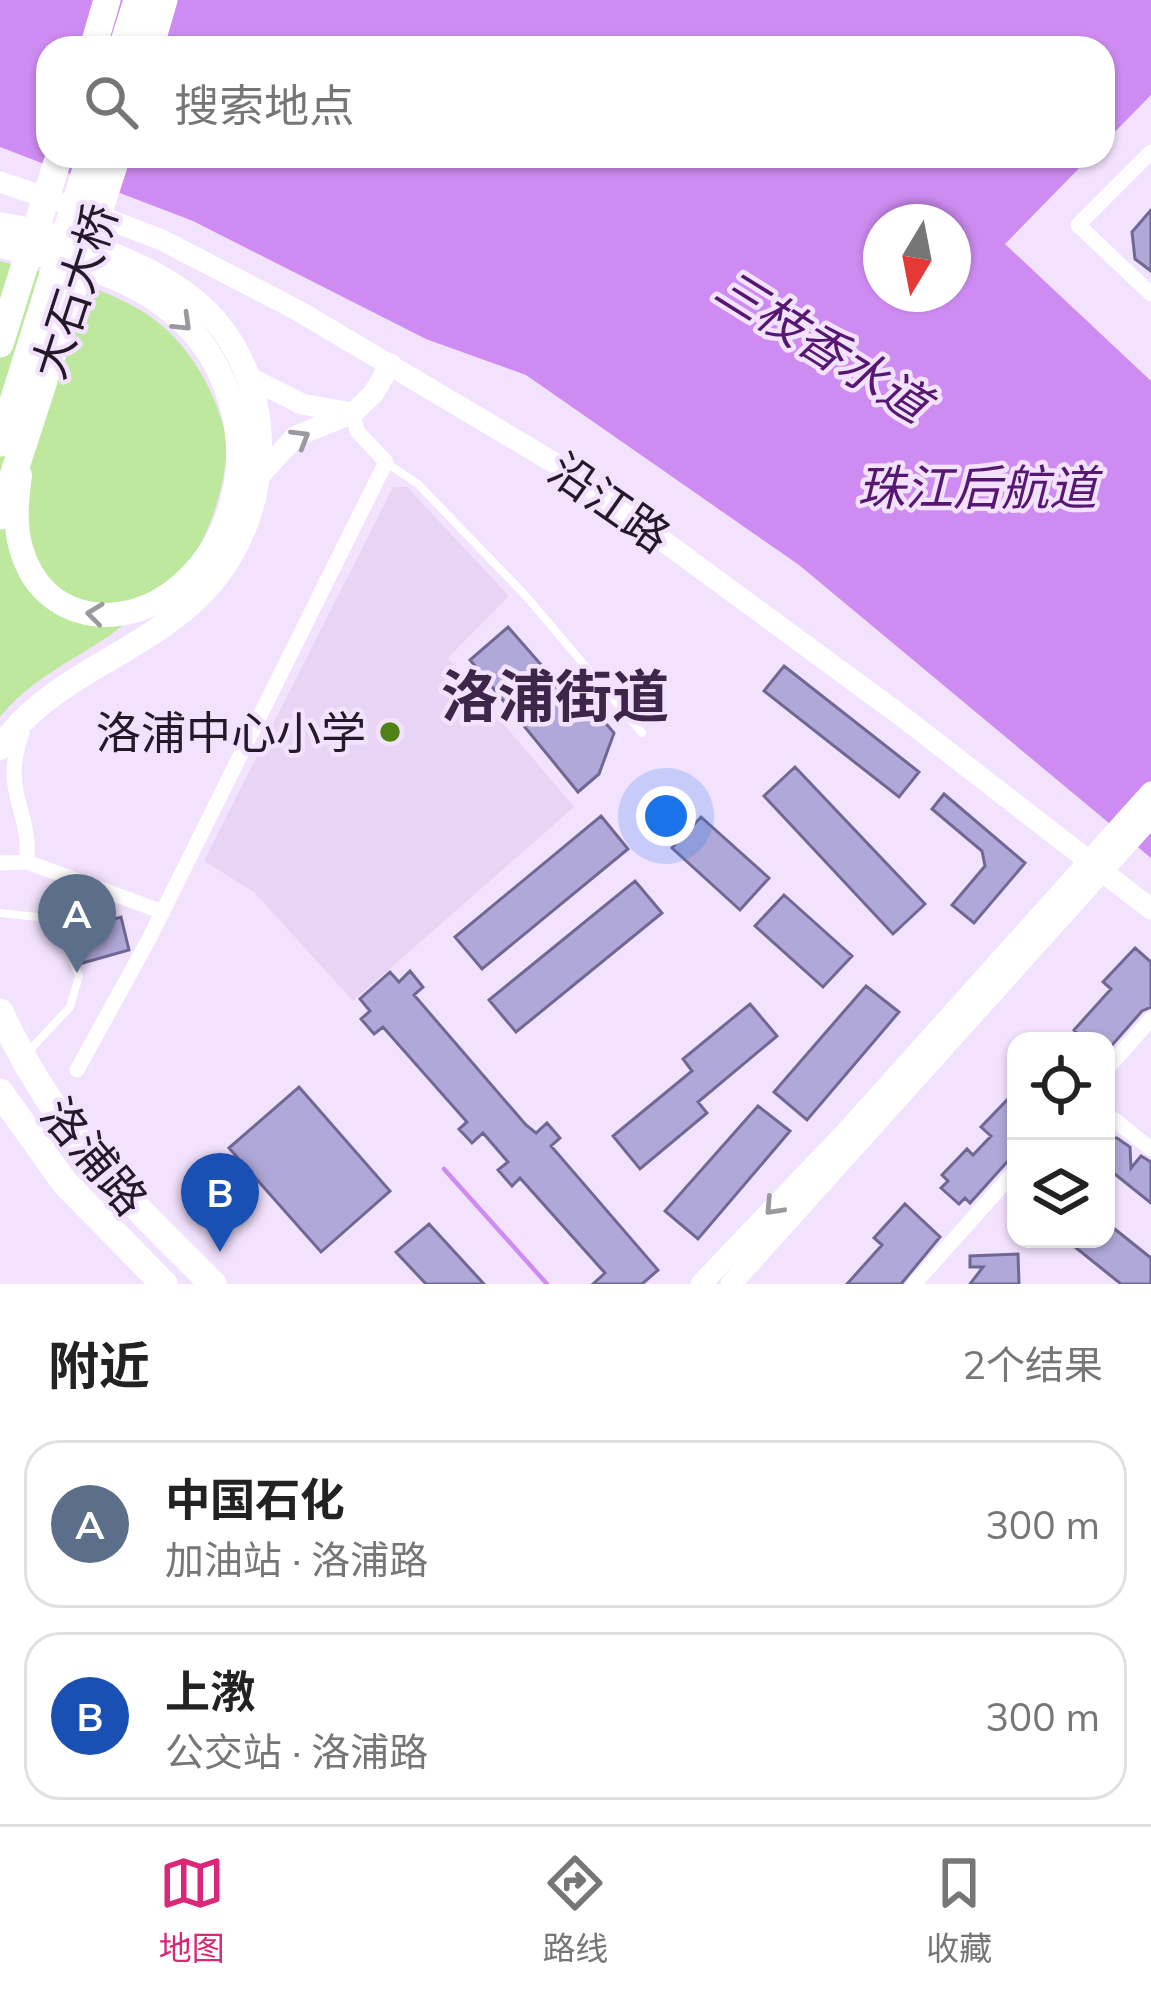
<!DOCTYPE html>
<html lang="zh">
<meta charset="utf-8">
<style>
body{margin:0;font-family:Mulish,"Noto Sans SC",sans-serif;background:#f6f6f6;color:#222}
.controls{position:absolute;right:36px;bottom:36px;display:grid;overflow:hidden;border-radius:24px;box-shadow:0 3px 9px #0004}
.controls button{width:108px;height:108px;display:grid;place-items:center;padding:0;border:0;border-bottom:3px solid #e0e0e0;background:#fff;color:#222;font:60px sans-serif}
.compass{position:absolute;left:863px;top:204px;width:108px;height:108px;border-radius:50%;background:#fff;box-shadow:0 3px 9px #0004;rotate:190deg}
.you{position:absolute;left:666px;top:816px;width:42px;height:42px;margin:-30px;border:9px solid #fff;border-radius:50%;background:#1a73e8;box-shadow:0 0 0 18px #1a73e833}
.badge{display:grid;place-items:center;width:78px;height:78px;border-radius:50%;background:#db2777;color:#fff;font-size:39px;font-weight:700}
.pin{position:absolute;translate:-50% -99px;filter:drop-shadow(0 3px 6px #0008)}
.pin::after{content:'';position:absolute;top:63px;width:42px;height:36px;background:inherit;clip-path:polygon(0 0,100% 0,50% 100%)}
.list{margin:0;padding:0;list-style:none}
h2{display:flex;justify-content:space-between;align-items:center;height:156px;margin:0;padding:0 48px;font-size:51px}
h2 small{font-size:39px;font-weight:400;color:#767676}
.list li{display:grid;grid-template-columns:78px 1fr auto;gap:36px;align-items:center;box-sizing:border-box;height:168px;margin:0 24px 24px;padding:0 24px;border:3px solid #e0e0e0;border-radius:36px}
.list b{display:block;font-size:45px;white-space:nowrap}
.list p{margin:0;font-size:39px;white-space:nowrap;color:#767676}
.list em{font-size:39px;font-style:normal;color:#767676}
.icon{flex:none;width:66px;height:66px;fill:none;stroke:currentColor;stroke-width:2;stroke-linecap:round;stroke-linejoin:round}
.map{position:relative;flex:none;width:1151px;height:1284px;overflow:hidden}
.search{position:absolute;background:#fff;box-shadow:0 3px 9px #0004;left:36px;right:36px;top:36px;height:132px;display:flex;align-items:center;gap:30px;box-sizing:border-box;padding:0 42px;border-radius:36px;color:#767676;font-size:45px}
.sheet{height:540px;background:#fff}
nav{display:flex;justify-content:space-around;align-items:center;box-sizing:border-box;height:168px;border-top:3px solid #e0e0e0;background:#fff;font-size:33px;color:#767676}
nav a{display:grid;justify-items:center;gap:6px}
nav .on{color:#db2777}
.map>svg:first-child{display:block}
</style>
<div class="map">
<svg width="1151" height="1284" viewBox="0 0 1151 1284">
<rect width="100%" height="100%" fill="#f3e2fe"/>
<!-- built -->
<path fill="#e8d4f4" d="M 393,487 L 407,487 L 509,596 L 448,658 L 574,807 L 353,1001 L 254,892 L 204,861 Z"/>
<!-- green -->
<path fill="#bde89d" d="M 0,261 C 51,274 100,285 145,313 C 185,338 214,387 225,432 C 232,463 213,528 194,554 C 180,574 129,622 109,636 C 70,662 30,680 0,717 Z"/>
<!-- water -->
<path fill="#ce8cf2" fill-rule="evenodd" d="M 0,0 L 1151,0 L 1151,95 L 1103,144 L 1103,48 L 48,48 L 48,156 L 1091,156 L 1005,244 L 1151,381 L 1151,858 L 799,565 L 526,375 L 426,339 L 193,221 L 0,147 ZM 881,222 L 953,222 L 953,294 L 881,294 Z"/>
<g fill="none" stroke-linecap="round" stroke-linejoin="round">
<!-- stream -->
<path stroke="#ce8cf2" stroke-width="4.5" d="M 444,1169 L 547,1284"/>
</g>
<!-- building -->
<path fill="#b0a8d8" stroke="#706894" stroke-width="3" d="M 1151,210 L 1151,271 L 1135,259 L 1132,232 Z
M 508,627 L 572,700 L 598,714 L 614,733 L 599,774 L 578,792 L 470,660 Z
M 784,666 L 919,772 L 899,797 L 764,691 Z
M 795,767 L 925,904 L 893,934 L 764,796 Z
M 944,794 L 1025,863 L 974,923 L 952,905 L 985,866 L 982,851 L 932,809 Z
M 601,816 L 628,849 L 482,969 L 455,937 Z
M 701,817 L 769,878 L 740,910 L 672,848 Z
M 635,881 L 662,913 L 516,1032 L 489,1000 Z
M 784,895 L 852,956 L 823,987 L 755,926 Z
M 121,917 L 129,950 L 83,963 L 70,931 Z
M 1135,948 L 1151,962 L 1151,1007 L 1142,1011 L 1106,1052 L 1106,1041 L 1074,1041 L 1079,1036 L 1074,1030 L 1111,989 L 1103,982 Z
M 410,971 L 423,987 L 414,995 L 526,1125 L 536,1133 L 547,1123 L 560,1138 L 551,1146 L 658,1270 L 642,1284 L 593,1284 L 605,1273 L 520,1178 L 512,1186 L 498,1170 L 508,1162 L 483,1133 L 472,1143 L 459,1129 L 467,1122 L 383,1027 L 374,1034 L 361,1019 L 370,1011 L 360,999 L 390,972 L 399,982 Z
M 866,986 L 899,1012 L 807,1120 L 774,1092 Z
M 750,1004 L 777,1036 L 698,1102 L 707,1113 L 640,1169 L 613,1136 L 692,1071 L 683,1059 Z
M 299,1087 L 390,1191 L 321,1252 L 229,1148 Z
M 1008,1099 L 1016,1107 L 1016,1158 L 1007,1162 L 970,1203 L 965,1198 L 959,1204 L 941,1188 L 948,1181 L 942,1175 L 967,1149 L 973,1155 L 991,1136 L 981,1127 Z
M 758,1106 L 790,1131 L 698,1239 L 665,1211 Z
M 1106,1138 L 1117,1138 L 1130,1147 L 1131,1168 L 1141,1156 L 1151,1162 L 1151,1203 L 1106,1167 Z
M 905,1204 L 940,1237 L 901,1284 L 847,1284 L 882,1245 L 874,1238 Z
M 1106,1222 L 1151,1258 L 1151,1284 L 1121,1284 L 1065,1239 L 1106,1239 Z
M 429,1224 L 484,1284 L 426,1284 L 396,1252 Z
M 1018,1254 L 1019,1284 L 970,1284 L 983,1267 L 970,1267 L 970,1256 Z"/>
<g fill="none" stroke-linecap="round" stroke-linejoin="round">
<!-- lane -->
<path stroke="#fff" stroke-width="8" d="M 388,464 L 418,484 L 525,595 L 642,733
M 0,913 L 56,919 L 79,976 L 70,1007 L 27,1053"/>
<!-- street -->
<path stroke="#fff" stroke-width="15" d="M 1151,152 L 1078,225 L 1151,294
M 22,733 C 0,794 31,807 27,862
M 0,863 L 27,862 L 163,912
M 77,1070 L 148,941 L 386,462 L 357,431 L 353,413
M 1106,1070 L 1151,1019
M 1106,1113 L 1151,1149
M 914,1284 L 1016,1170"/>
<!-- secondary -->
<path stroke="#fff" stroke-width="21" d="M 0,182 L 56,201
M 86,211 L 162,240 L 297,310 L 568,471 L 903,717 L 1151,909
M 246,376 L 302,404 L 352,413
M 259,476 L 296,436 L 353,413 L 373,394 L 391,364
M 701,1284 L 846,1132 L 1151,792
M 731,1284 L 1151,817"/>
<!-- primary -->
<path stroke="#fff" stroke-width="24" d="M 0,224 C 66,236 141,257 194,300 C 280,370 279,508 208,587 C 148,654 52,672 0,748
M 0,246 C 55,257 117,271 163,305 C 253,369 266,510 181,585 C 127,633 42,625 21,548 C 14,525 17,498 20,475"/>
<!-- highway -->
<path stroke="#fff" stroke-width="27" d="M 93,48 L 107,0
M 122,48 L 137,0
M 150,48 L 164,0
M 0,344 L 59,156
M 0,443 L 90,156
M 0,516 L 117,156
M 0,1012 C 57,1134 120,1191 213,1284
M 0,1092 L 64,1182 L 164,1284"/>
</g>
<!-- one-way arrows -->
<defs><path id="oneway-chevron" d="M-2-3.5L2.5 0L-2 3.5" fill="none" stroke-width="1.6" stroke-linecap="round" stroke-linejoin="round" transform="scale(3)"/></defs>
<g stroke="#9c989f">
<use href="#oneway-chevron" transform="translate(183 323) rotate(44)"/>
<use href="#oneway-chevron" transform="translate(301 438) rotate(-31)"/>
<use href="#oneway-chevron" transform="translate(95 614) rotate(-173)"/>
<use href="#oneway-chevron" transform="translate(773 1207) rotate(133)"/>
</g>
<!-- markers -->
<circle fill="#4e8215" stroke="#f3e2fe" stroke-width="4.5" cx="390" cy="732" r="12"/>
<g text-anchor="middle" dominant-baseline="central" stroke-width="9" stroke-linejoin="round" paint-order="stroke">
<!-- street labels -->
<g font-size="45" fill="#231929" stroke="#f3e2fe">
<text transform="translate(74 291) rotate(-72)">大石大桥</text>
<text transform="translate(610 502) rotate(35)">沿江路</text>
<text transform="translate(95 1156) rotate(50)">洛浦路</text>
</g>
<!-- poi labels -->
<g font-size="45" fill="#231929" stroke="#f3e2fe" text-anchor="end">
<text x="366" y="732">洛浦中心小学</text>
</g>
<!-- water labels -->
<g font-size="48" font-style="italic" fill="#561772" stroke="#f3e2fe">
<text transform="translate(823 345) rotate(32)">三枝香水道</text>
<text x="977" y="487">珠江后航道</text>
</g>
<!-- district labels -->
<g font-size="57" font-weight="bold" fill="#3d264a" stroke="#f3e2fe">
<text x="555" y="695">洛浦街道</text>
</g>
</g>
</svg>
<div class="controls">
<button><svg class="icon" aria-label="locate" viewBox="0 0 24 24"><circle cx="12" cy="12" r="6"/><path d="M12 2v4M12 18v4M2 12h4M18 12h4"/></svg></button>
<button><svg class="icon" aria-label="layers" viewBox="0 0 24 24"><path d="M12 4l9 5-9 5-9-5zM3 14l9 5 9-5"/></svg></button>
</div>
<svg class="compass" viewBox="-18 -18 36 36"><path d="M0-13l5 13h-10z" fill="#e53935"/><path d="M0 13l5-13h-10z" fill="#767676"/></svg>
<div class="you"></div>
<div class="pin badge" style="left:77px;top:973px;background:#5c6f8a">A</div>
<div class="pin badge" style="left:220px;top:1252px;background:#1a4fb4">B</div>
<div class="search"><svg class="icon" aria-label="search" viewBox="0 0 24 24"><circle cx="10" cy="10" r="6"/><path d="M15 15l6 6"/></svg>搜索地点</div>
</div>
<section class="sheet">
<h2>附近<small>2个结果</small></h2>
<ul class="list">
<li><span class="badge" style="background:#5c6f8a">A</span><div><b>中国石化</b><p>加油站 · 洛浦路</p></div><em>300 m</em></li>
<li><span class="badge" style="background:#1a4fb4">B</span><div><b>上漖</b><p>公交站 · 洛浦路</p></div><em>300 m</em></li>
</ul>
</section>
<nav>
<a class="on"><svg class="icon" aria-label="map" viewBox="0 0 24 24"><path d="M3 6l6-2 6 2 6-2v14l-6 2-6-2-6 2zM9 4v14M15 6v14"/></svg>地图</a>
<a><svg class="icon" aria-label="directions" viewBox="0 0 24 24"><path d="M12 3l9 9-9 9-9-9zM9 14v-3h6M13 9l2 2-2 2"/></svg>路线</a>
<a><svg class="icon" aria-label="saved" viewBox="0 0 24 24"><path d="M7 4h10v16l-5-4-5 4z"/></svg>收藏</a>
</nav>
